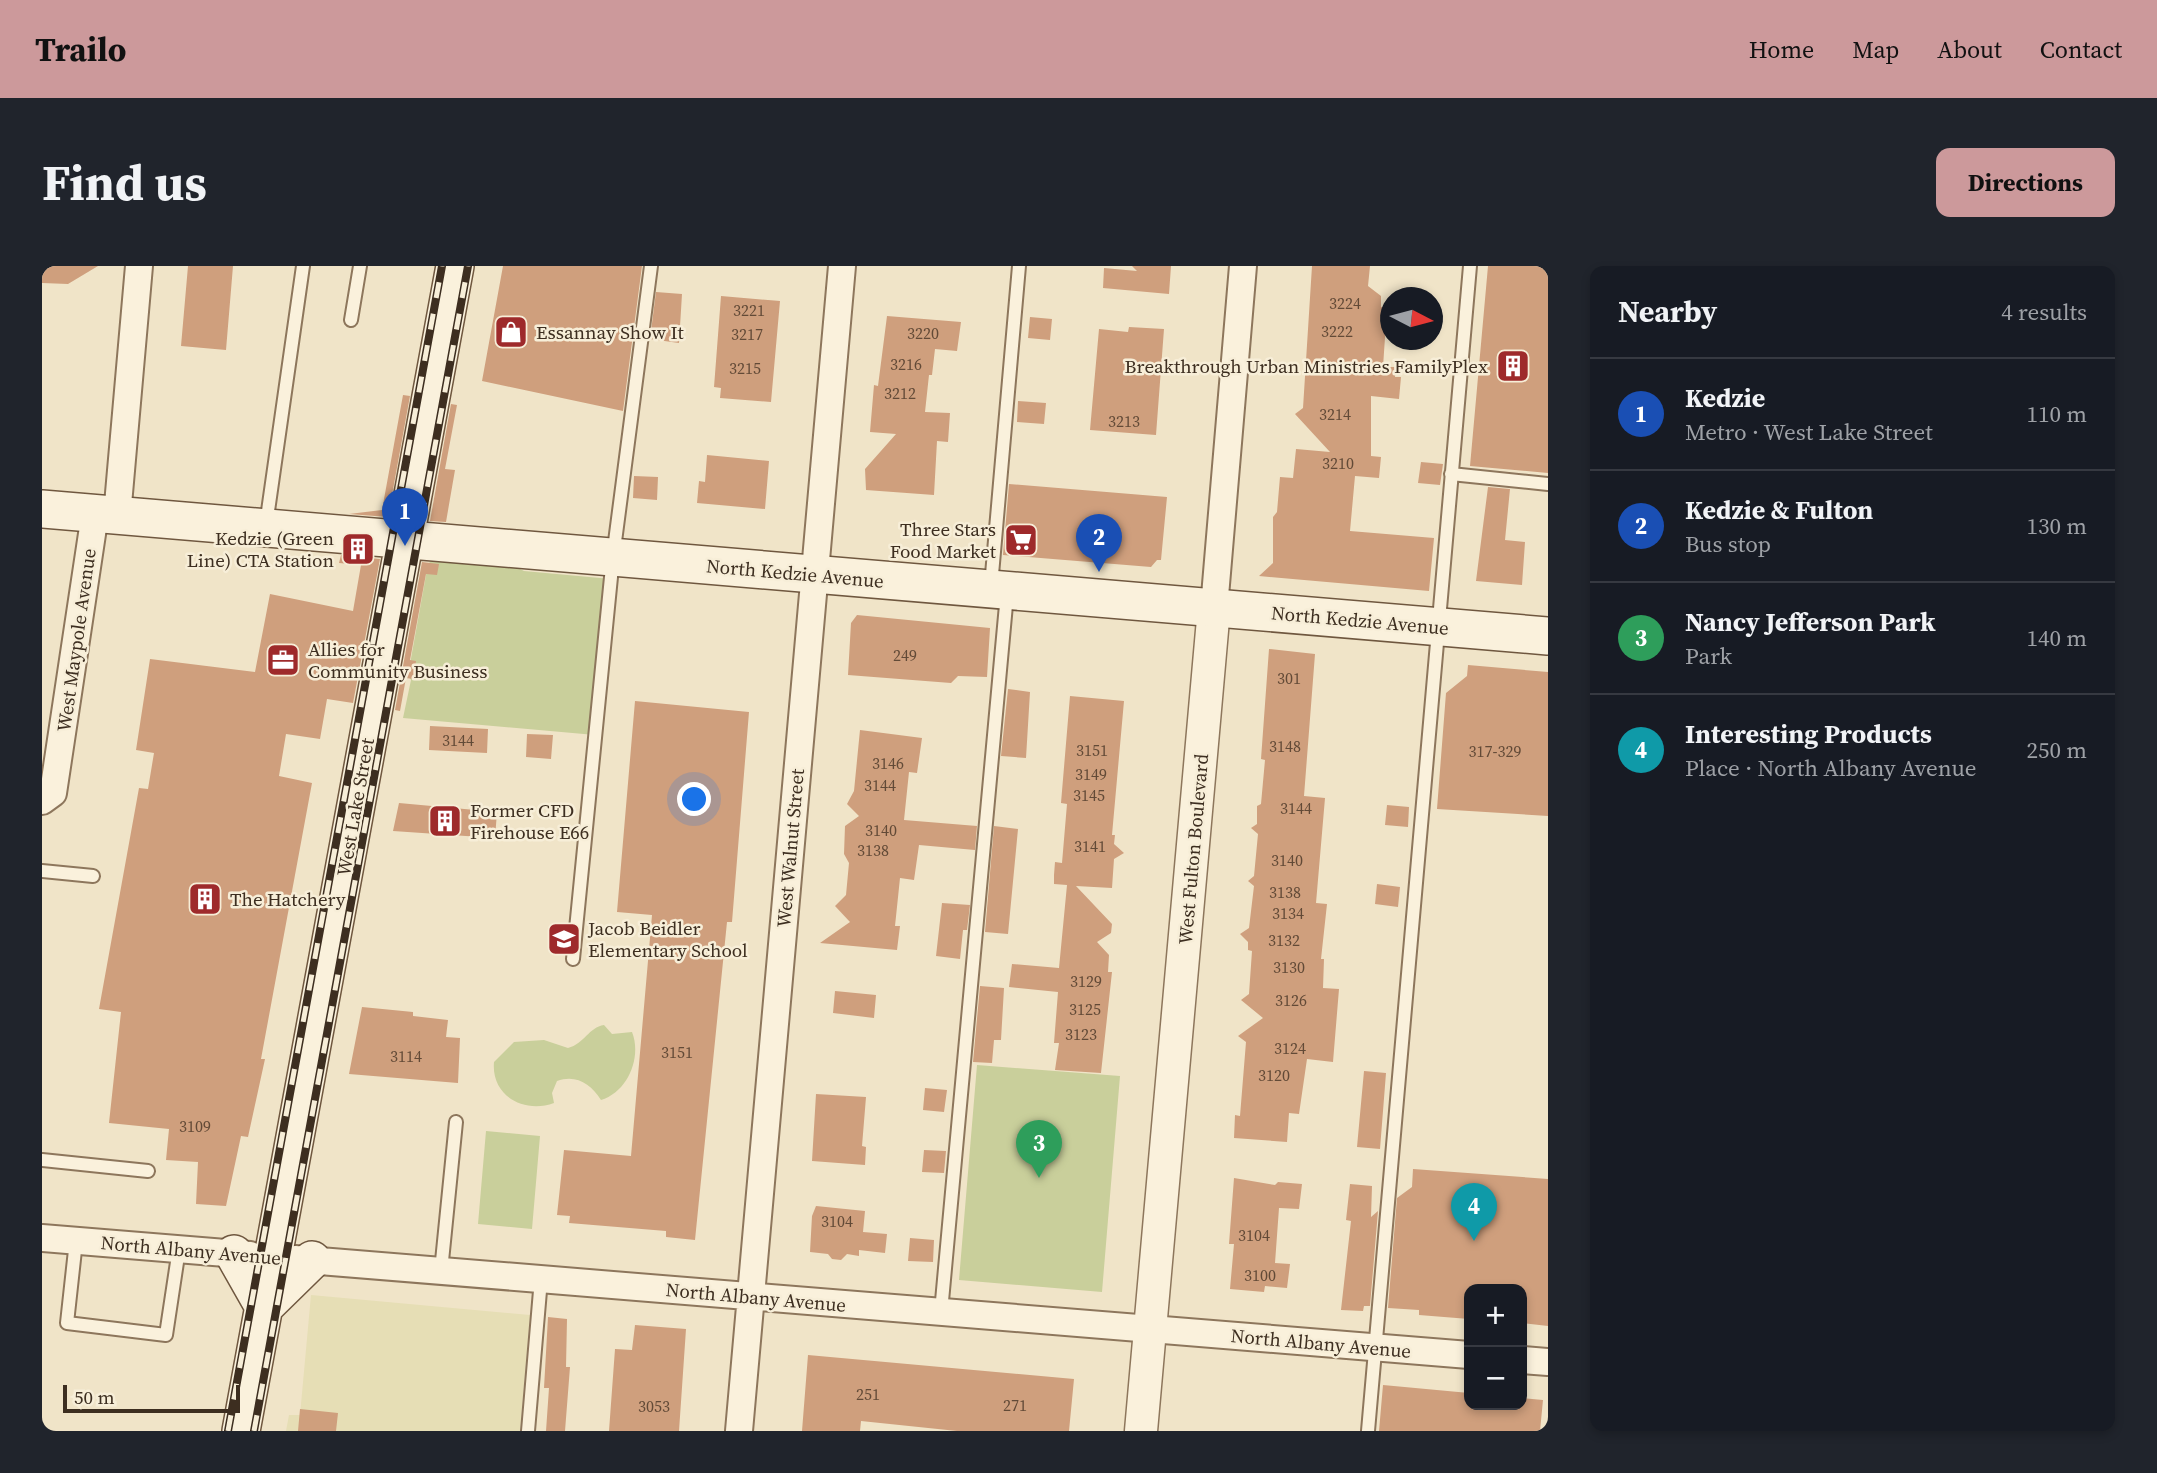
<!DOCTYPE html>
<meta charset="utf-8">
<style>
body{margin:0;font-family:"Source Serif 4",serif;background:#20242c;color:#f1f3f6}
.controls{position:absolute;right:21px;bottom:21px;display:grid;overflow:hidden;border-radius:14px;box-shadow:0 4px 10px #0003}
.controls button{width:63px;height:63px;display:grid;place-items:center;padding:0;border:0;border-bottom:2px solid #363941;background:#171b24;color:#f1f3f6;font:35px sans-serif}
.compass{position:absolute;left:1338px;top:21px;width:63px;height:63px;border-radius:50%;background:#171b24;box-shadow:0 4px 10px #0003;rotate:96deg}
.scale{position:absolute;left:21px;bottom:18px;width:177px;box-sizing:border-box;padding-left:7px;border:4px solid #3d2e20;border-top:0;font-size:19px;line-height:24px;white-space:nowrap;color:#3d2e20;-webkit-text-stroke:5px #f7eed8;paint-order:stroke}
.you{position:absolute;left:653px;top:534px;width:24px;height:24px;margin:-18px;border:5px solid #fff;border-radius:50%;background:#1a73e8;box-shadow:0 0 0 10px #1a73e833}
.badge{display:grid;place-items:center;width:46px;height:46px;border-radius:50%;background:#cc999b;color:#fff;font-size:23px;font-weight:700}
.pin{position:absolute;translate:-50% -58px;filter:drop-shadow(0 2px 4px #0008)}
.pin::after{content:'';position:absolute;top:37px;width:24px;height:21px;background:inherit;clip-path:polygon(0 0,100% 0,50% 100%)}
.list{margin:0;padding:0;list-style:none}
h2{display:flex;justify-content:space-between;align-items:center;height:91px;margin:0;padding:0 28px;font-size:30px}
h2 small{font-size:23px;font-weight:400;color:#9ea1a6}
.list li{display:grid;grid-template-columns:46px 1fr auto;gap:21px;align-items:center;box-sizing:border-box;height:112px;padding:0 28px;border-top:2px solid #363941}
.list b{display:block;font-size:26px;white-space:nowrap}
.list p{margin:0;font-size:23px;white-space:nowrap;color:#9ea1a6}
.list em{font-size:23px;font-style:normal;color:#9ea1a6}
.map{position:relative;flex:none;width:1506px;height:1165px;overflow:hidden;border-radius:14px}
header{display:flex;align-items:center;gap:42px;box-sizing:border-box;height:98px;padding:0 35px;background:#cc999b;color:#111}
header strong{font-size:33px}
nav{display:flex;gap:38px;margin-inline-start:auto;font-size:24px}
.intro{display:flex;align-items:center;justify-content:space-between;box-sizing:border-box;height:168px;padding:0 42px}
h1{margin:0;font-size:49px}
.button{padding:18px 32px;border-radius:14px;background:#cc999b;color:#111;font-size:24px;font-weight:700}
main{display:flex;gap:42px;padding:0 42px}
aside{flex:1;background:#171b24;border-radius:14px;box-shadow:0 4px 10px #0003}
.map>svg:first-child{display:block}
</style>
<header>
<strong>Trailo</strong>
<nav><a>Home</a><a>Map</a><a>About</a><a>Contact</a></nav>
</header>
<div class="intro"><h1>Find us</h1><a class="button">Directions</a></div>
<main>
<div class="map">
<svg width="1506" height="1165" viewBox="0 0 1506 1165">
<rect width="100%" height="100%" fill="#f0e4c8"/>
<!-- farmland -->
<path fill="#e6deb5" d="M 269,1029 L 488,1049 L 478,1165 L 244,1165 L 247,1149 L 258,1149 Z"/>
<!-- green -->
<path fill="#c9cf9b" d="M 389,295 L 472,300 L 482,305 L 569,313 L 553,469 L 361,452 L 369,414 L 366,409 L 386,298 Z
M 562,759 L 570,768 L 590,766 C 600,791 586,826 559,834 C 549,818 534,808 515,815 L 510,827 L 512,837 C 482,848 449,830 452,796 L 472,776 L 502,774 L 526,782 C 542,778 547,761 562,759 Z
M 935,799 L 1078,810 L 1060,1026 L 917,1014 Z
M 444,865 L 498,870 L 490,963 L 436,958 Z"/>
<!-- building -->
<path fill="#cf9f7d" d="M 0,0 L 56,0 L 26,18 L 0,17 Z
M 146,0 L 191,0 L 184,84 L 139,80 Z
M 461,0 L 600,0 L 581,145 L 440,115 Z
M 1090,0 L 1129,0 L 1127,28 L 1061,22 L 1062,2 L 1095,5 Z
M 1270,0 L 1328,0 L 1326,20 L 1339,30 L 1339,41 L 1345,42 L 1341,101 L 1354,101 L 1353,111 L 1359,111 L 1357,133 L 1329,130 L 1329,190 L 1339,191 L 1337,212 L 1313,210 L 1308,265 L 1392,272 L 1387,325 L 1217,310 L 1231,297 L 1231,251 L 1235,246 L 1238,211 L 1251,212 L 1254,183 L 1288,186 L 1253,148 L 1261,142 Z
M 1446,0 L 1506,0 L 1506,207 L 1428,200 Z
M 614,26 L 640,28 L 637,77 L 608,73 Z
M 679,30 L 738,35 L 729,136 L 678,132 L 679,122 L 672,121 Z
M 845,50 L 919,56 L 915,85 L 893,83 L 890,109 L 887,109 L 883,146 L 908,147 L 906,176 L 895,175 L 892,229 L 824,224 L 823,203 L 854,168 L 828,166 L 832,119 L 836,120 Z
M 988,51 L 1010,53 L 1008,74 L 986,72 Z
M 1087,61 L 1122,63 L 1114,169 L 1048,164 L 1057,63 L 1086,66 Z
M 361,129 L 368,130 L 346,251 L 307,248 L 340,244 Z
M 976,135 L 1004,137 L 1002,158 L 975,156 Z
M 409,138 L 415,139 L 403,203 L 413,204 L 404,256 L 388,255 Z
M 665,189 L 727,195 L 723,243 L 655,237 L 657,215 L 663,216 Z
M 1379,196 L 1401,198 L 1398,219 L 1376,217 Z
M 592,210 L 616,211 L 615,234 L 591,232 Z
M 967,218 L 1125,231 L 1119,294 L 1115,294 L 1109,301 L 961,289 Z
M 1446,221 L 1468,223 L 1463,274 L 1483,276 L 1480,319 L 1434,315 Z
M 299,289 L 338,293 L 311,437 L 285,433 L 278,473 L 244,468 L 237,510 L 270,517 L 219,793 L 223,793 L 206,871 L 199,870 L 184,940 L 154,938 L 156,896 L 124,894 L 127,863 L 67,857 L 79,746 L 57,743 L 97,522 L 106,523 L 112,487 L 94,484 L 108,393 L 213,406 L 228,328 L 311,345 L 319,299 L 297,297 Z
M 380,296 L 397,298 L 395,309 L 384,308 L 368,394 L 374,395 L 371,413 L 364,412 L 358,445 L 353,444 Z
M 815,349 L 948,362 L 945,411 L 916,410 L 909,417 L 806,409 L 809,357 Z
M 1227,383 L 1273,388 L 1262,530 L 1283,532 L 1274,637 L 1285,638 L 1279,693 L 1282,693 L 1281,722 L 1297,723 L 1291,796 L 1265,793 L 1257,848 L 1247,847 L 1245,876 L 1192,872 L 1193,849 L 1198,850 L 1204,776 L 1196,770 L 1221,752 L 1199,734 L 1207,728 L 1210,685 L 1206,684 L 1206,676 L 1198,668 L 1207,662 L 1212,620 L 1206,615 L 1212,610 L 1216,568 L 1209,562 L 1215,558 L 1215,540 L 1219,538 L 1223,494 L 1219,493 Z
M 1426,399 L 1506,406 L 1506,550 L 1395,543 L 1404,427 L 1425,410 Z
M 966,423 L 988,426 L 984,492 L 959,490 Z
M 1028,430 L 1082,435 L 1070,569 L 1073,569 L 1072,578 L 1082,587 L 1072,593 L 1070,622 L 1034,620 L 1070,658 L 1069,667 L 1055,676 L 1067,689 L 1066,706 L 1070,706 L 1059,807 L 1013,804 L 1017,777 L 1012,777 L 1016,726 L 967,721 L 970,698 L 1017,702 L 1025,619 L 1012,618 L 1012,609 L 1013,596 L 1020,597 L 1025,538 L 1019,537 Z
M 593,435 L 707,446 L 690,656 L 685,656 L 653,974 L 624,971 L 624,965 L 527,957 L 528,950 L 515,949 L 522,884 L 589,890 L 610,649 L 575,646 Z
M 388,460 L 446,463 L 445,487 L 387,484 Z
M 818,464 L 880,472 L 875,507 L 867,506 L 862,554 L 935,560 L 933,584 L 877,579 L 872,614 L 858,612 L 853,660 L 858,660 L 855,684 L 778,677 L 808,656 L 793,640 L 804,629 L 807,597 L 802,588 L 803,560 L 817,550 L 805,538 L 812,525 Z
M 485,468 L 511,469 L 509,493 L 484,491 Z
M 357,537 L 455,546 L 453,572 L 351,565 Z
M 1345,539 L 1367,541 L 1366,561 L 1343,559 Z
M 952,560 L 976,563 L 966,668 L 943,666 Z
M 1335,618 L 1358,621 L 1356,641 L 1333,638 Z
M 900,637 L 928,639 L 925,664 L 921,664 L 918,693 L 894,690 Z
M 938,720 L 962,722 L 959,774 L 952,774 L 950,797 L 931,796 Z
M 793,725 L 834,729 L 832,752 L 791,747 Z
M 320,741 L 371,746 L 371,750 L 406,754 L 404,771 L 418,772 L 416,817 L 307,808 Z
M 1322,805 L 1344,807 L 1338,883 L 1315,881 Z
M 883,822 L 905,824 L 902,846 L 881,844 Z
M 774,828 L 824,831 L 820,880 L 824,881 L 823,899 L 770,895 Z
M 882,884 L 904,885 L 902,907 L 880,906 Z
M 1371,903 L 1506,913 L 1506,1060 L 1480,1057 L 1480,1023 L 1427,1023 L 1427,1053 L 1377,1049 L 1377,1044 L 1346,1042 L 1355,932 L 1370,921 Z
M 1192,912 L 1233,919 L 1236,916 L 1260,918 L 1257,943 L 1237,942 L 1233,997 L 1248,998 L 1245,1022 L 1223,1020 L 1222,1026 L 1188,1023 L 1192,978 L 1187,978 Z
M 1308,918 L 1330,920 L 1329,951 L 1336,945 L 1328,1040 L 1322,1040 L 1321,1045 L 1299,1044 L 1309,955 L 1304,954 Z
M 774,940 L 823,945 L 821,966 L 845,968 L 843,987 L 817,984 L 817,990 L 805,988 L 799,994 L 790,993 L 786,988 L 768,986 L 770,950 Z
M 868,972 L 892,974 L 891,996 L 866,995 Z
M 506,1051 L 525,1053 L 524,1101 L 528,1101 L 523,1165 L 504,1165 L 507,1122 L 502,1122 Z
M 593,1059 L 644,1063 L 637,1165 L 567,1165 L 573,1083 L 590,1084 Z
M 766,1089 L 1032,1113 L 1027,1165 L 915,1165 L 819,1155 L 818,1165 L 760,1165 Z
M 1341,1119 L 1427,1127 L 1427,1139 L 1480,1139 L 1480,1132 L 1501,1134 L 1498,1165 L 1337,1165 Z
M 258,1143 L 296,1147 L 294,1165 L 256,1165 Z"/>
<g fill="none" stroke-linecap="round" stroke-linejoin="round">
<defs>
<path id="service" d="M 309,54 L 318,0
M 1409,208 L 1506,218
M 224,259 L 261,0
M 949,320 L 977,0
M 0,605 L 51,610
M 531,693 L 571,291 L 609,0
M 0,894 L 106,905
M 34,975 L 25,1057 L 124,1069 L 137,983
M 399,1005 L 414,856
M 899,1046 L 965,328
M 486,1165 L 499,1013
M 1326,1165 L 1428,0"/>
<path id="minor" d="M 75,250 L 97,0
M 1172,342 L 1201,0
M 0,535 L 11,527 L 53,248
M 0,972 L 208,989
M 253,993 L 1427,1089
M 1480,1094 L 1506,1096
M 697,1165 L 800,0"/>
<path id="tertiary" d="M 1099,1165 L 1172,342"/>
<path id="secondary" d="M 0,243 L 1506,370
M 192,988 L 222,1041 L 270,994
M 199,1165 L 413,0"/>
</defs>
<!-- service casing -->
<use href="#service" stroke="#8d765c" stroke-width="16"/>
<!-- minor casing -->
<use href="#minor" stroke="#8d765c" stroke-width="30"/>
<!-- tertiary casing -->
<use href="#tertiary" stroke="#8d765c" stroke-width="35"/>
<!-- secondary casing -->
<use href="#secondary" stroke="#6f573f" stroke-width="40"/>
<!-- service -->
<use href="#service" stroke="#faf1dc" stroke-width="12"/>
<!-- minor -->
<use href="#minor" stroke="#faf1dc" stroke-width="26"/>
<!-- tertiary -->
<use href="#tertiary" stroke="#faf1dc" stroke-width="32"/>
<!-- secondary -->
<use href="#secondary" stroke="#faf1dc" stroke-width="37"/>
<defs>
<path id="rail" d="M 186,1165 L 400,0
M 212,1165 L 426,0"/>
</defs>
<!-- rail casing -->
<use href="#rail" stroke="#3d2e20" stroke-width="8"/>
<!-- rail -->
<use href="#rail" stroke="#f7eed8" stroke-width="5" stroke-dasharray="16" stroke-linecap="butt"/>
</g>
<!-- icons -->
<defs>
<symbol id="shop-square" viewBox="-11 -11 22 22"><rect x="-9" y="-9" width="18" height="18" rx="4" fill="#9e2a2b" stroke="#f7eed8"/><path d="M-5-2.5h2.3a2.7 3.5 0 0 1 5.4 0H5L5.5 6h-11ZM-1.5-2.5h3a1.5 2.3 0 0 0-3 0Z" fill="#fff"/></symbol>
<symbol id="building-square" viewBox="-11 -11 22 22"><rect x="-9" y="-9" width="18" height="18" rx="4" fill="#9e2a2b" stroke="#f7eed8"/><path d="M-4-6H4V6H1V3H-1V6H-4ZM-2.5-4.3h1.7v1.8h-1.7ZM.8-4.3h1.7v1.8H.8ZM-2.5-1h1.7V.8h-1.7ZM.8-1h1.7V.8H.8Z" fill="#fff"/></symbol>
<symbol id="supermarket-square" viewBox="-11 -11 22 22"><rect x="-9" y="-9" width="18" height="18" rx="4" fill="#9e2a2b" stroke="#f7eed8"/><path d="M-6-5.5h2.5l.6 2H6L4.5 2H-2.5L-4.4-4H-6ZM-1.5 3.2a1.3 1.3 0 1 0 .1 0ZM3 3.2a1.3 1.3 0 1 0 .1 0Z" fill="#fff"/></symbol>
<symbol id="office-square" viewBox="-11 -11 22 22"><rect x="-9" y="-9" width="18" height="18" rx="4" fill="#9e2a2b" stroke="#f7eed8"/><path d="M-6-3h4V-5.5h4V-3h4V5H-6ZM-1-4.5V-3h2v-1.5ZM-6 0V1H6V0Z" fill="#fff"/></symbol>
<symbol id="school-square" viewBox="-11 -11 22 22"><rect x="-9" y="-9" width="18" height="18" rx="4" fill="#9e2a2b" stroke="#f7eed8"/><path d="M0-5L7-2L0 1L-7-2ZM-4 1L0 2.5L4 1V4Q0 6-4 4Z" fill="#fff"/></symbol>
</defs>
<g fill-rule="evenodd">
<use href="#shop-square" x="450" y="47" width="38" height="38"/>
<use href="#building-square" x="1452" y="81" width="38" height="38"/>
<use href="#supermarket-square" x="960" y="255" width="38" height="38"/>
<use href="#building-square" x="297" y="264" width="38" height="38"/>
<use href="#office-square" x="222" y="375" width="38" height="38"/>
<use href="#building-square" x="384" y="536" width="38" height="38"/>
<use href="#building-square" x="144" y="614" width="38" height="38"/>
<use href="#school-square" x="503" y="654" width="38" height="38"/>
</g>
<g text-anchor="middle" dominant-baseline="central" stroke-width="5" stroke-linejoin="round" paint-order="stroke">
<!-- number labels -->
<g font-size="16" fill="#624a37">
<text x="1303" y="37">3224</text>
<text x="707" y="44">3221</text>
<text x="1295" y="65">3222</text>
<text x="881" y="67">3220</text>
<text x="705" y="68">3217</text>
<text x="864" y="98">3216</text>
<text x="703" y="102">3215</text>
<text x="858" y="127">3212</text>
<text x="1293" y="148">3214</text>
<text x="1082" y="155">3213</text>
<text x="1296" y="197">3210</text>
<text x="863" y="389">249</text>
<text x="1247" y="412">301</text>
<text x="416" y="474">3144</text>
<text x="1243" y="480">3148</text>
<text x="1050" y="484">3151</text>
<text x="1453" y="485">317-329</text>
<text x="846" y="497">3146</text>
<text x="1049" y="508">3149</text>
<text x="838" y="519">3144</text>
<text x="1047" y="529">3145</text>
<text x="1254" y="542">3144</text>
<text x="839" y="564">3140</text>
<text x="1048" y="580">3141</text>
<text x="831" y="584">3138</text>
<text x="1245" y="594">3140</text>
<text x="1243" y="626">3138</text>
<text x="1246" y="647">3134</text>
<text x="1242" y="674">3132</text>
<text x="1247" y="701">3130</text>
<text x="1044" y="715">3129</text>
<text x="1249" y="734">3126</text>
<text x="1043" y="743">3125</text>
<text x="1039" y="768">3123</text>
<text x="1248" y="782">3124</text>
<text x="635" y="786">3151</text>
<text x="364" y="790">3114</text>
<text x="1232" y="809">3120</text>
<text x="153" y="860">3109</text>
<text x="795" y="955">3104</text>
<text x="1212" y="969">3104</text>
<text x="1218" y="1009">3100</text>
<text x="826" y="1128">251</text>
<text x="973" y="1139">271</text>
<text x="612" y="1140">3053</text>
</g>
<!-- poi labels -->
<g font-size="19" fill="#3d2e20" stroke="#f7eed8" text-anchor="start">
<text x="494" y="66">Essannay Show It</text>
<text x="1446" y="100" text-anchor="end">Breakthrough Urban Ministries FamilyPlex</text>
<text x="954" y="263" text-anchor="end">Three Stars<tspan x="954" dy="22">Food Market</tspan></text>
<text x="292" y="272" text-anchor="end">Kedzie (Green<tspan x="292" dy="22">Line) CTA Station</tspan></text>
<text x="266" y="383">Allies for<tspan x="266" dy="22">Community Business</tspan></text>
<text x="428" y="544">Former CFD<tspan x="428" dy="22">Firehouse E66</tspan></text>
<text x="188" y="633">The Hatchery</text>
<text x="546" y="662">Jacob Beidler<tspan x="546" dy="22">Elementary School</tspan></text>
</g>
<!-- street labels -->
<g font-size="19" fill="#3d2e20" stroke="#f7eed8">
<text transform="translate(753 307) rotate(5)">North Kedzie Avenue</text>
<text transform="translate(1318 354) rotate(5)">North Kedzie Avenue</text>
<text transform="translate(34 374) rotate(-82)">West Maypole Avenue</text>
<text transform="translate(313 541) rotate(-80)">West Lake Street</text>
<text transform="translate(748 582) rotate(-85)">West Walnut Street</text>
<text transform="translate(1151 583) rotate(-85)">West Fulton Boulevard</text>
<text transform="translate(149 984) rotate(5)">North Albany Avenue</text>
<text transform="translate(714 1031) rotate(5)">North Albany Avenue</text>
<text transform="translate(1279 1077) rotate(5)">North Albany Avenue</text>
</g>
</g>
</svg>
<div class="controls">
<button>+</button>
<button>−</button>
</div>
<svg class="compass" viewBox="-18 -18 36 36"><path d="M0-13l5 13h-10z" fill="#e53935"/><path d="M0 13l5-13h-10z" fill="#9ea1a6"/></svg>
<div class="scale">50 m</div>
<div class="you"></div>
<div class="pin badge" style="left:363px;top:280px;background:#1a4fb4">1</div>
<div class="pin badge" style="left:1057px;top:306px;background:#1a4fb4">2</div>
<div class="pin badge" style="left:997px;top:912px;background:#2e9e5b">3</div>
<div class="pin badge" style="left:1432px;top:975px;background:#0f9aa8">4</div>
</div>
<aside>
<h2>Nearby<small>4 results</small></h2>
<ul class="list">
<li><span class="badge" style="background:#1a4fb4">1</span><div><b>Kedzie</b><p>Metro · West Lake Street</p></div><em>110 m</em></li>
<li><span class="badge" style="background:#1a4fb4">2</span><div><b>Kedzie &amp; Fulton</b><p>Bus stop</p></div><em>130 m</em></li>
<li><span class="badge" style="background:#2e9e5b">3</span><div><b>Nancy Jefferson Park</b><p>Park</p></div><em>140 m</em></li>
<li><span class="badge" style="background:#0f9aa8">4</span><div><b>Interesting Products</b><p>Place · North Albany Avenue</p></div><em>250 m</em></li>
</ul>
</aside>
</main>
